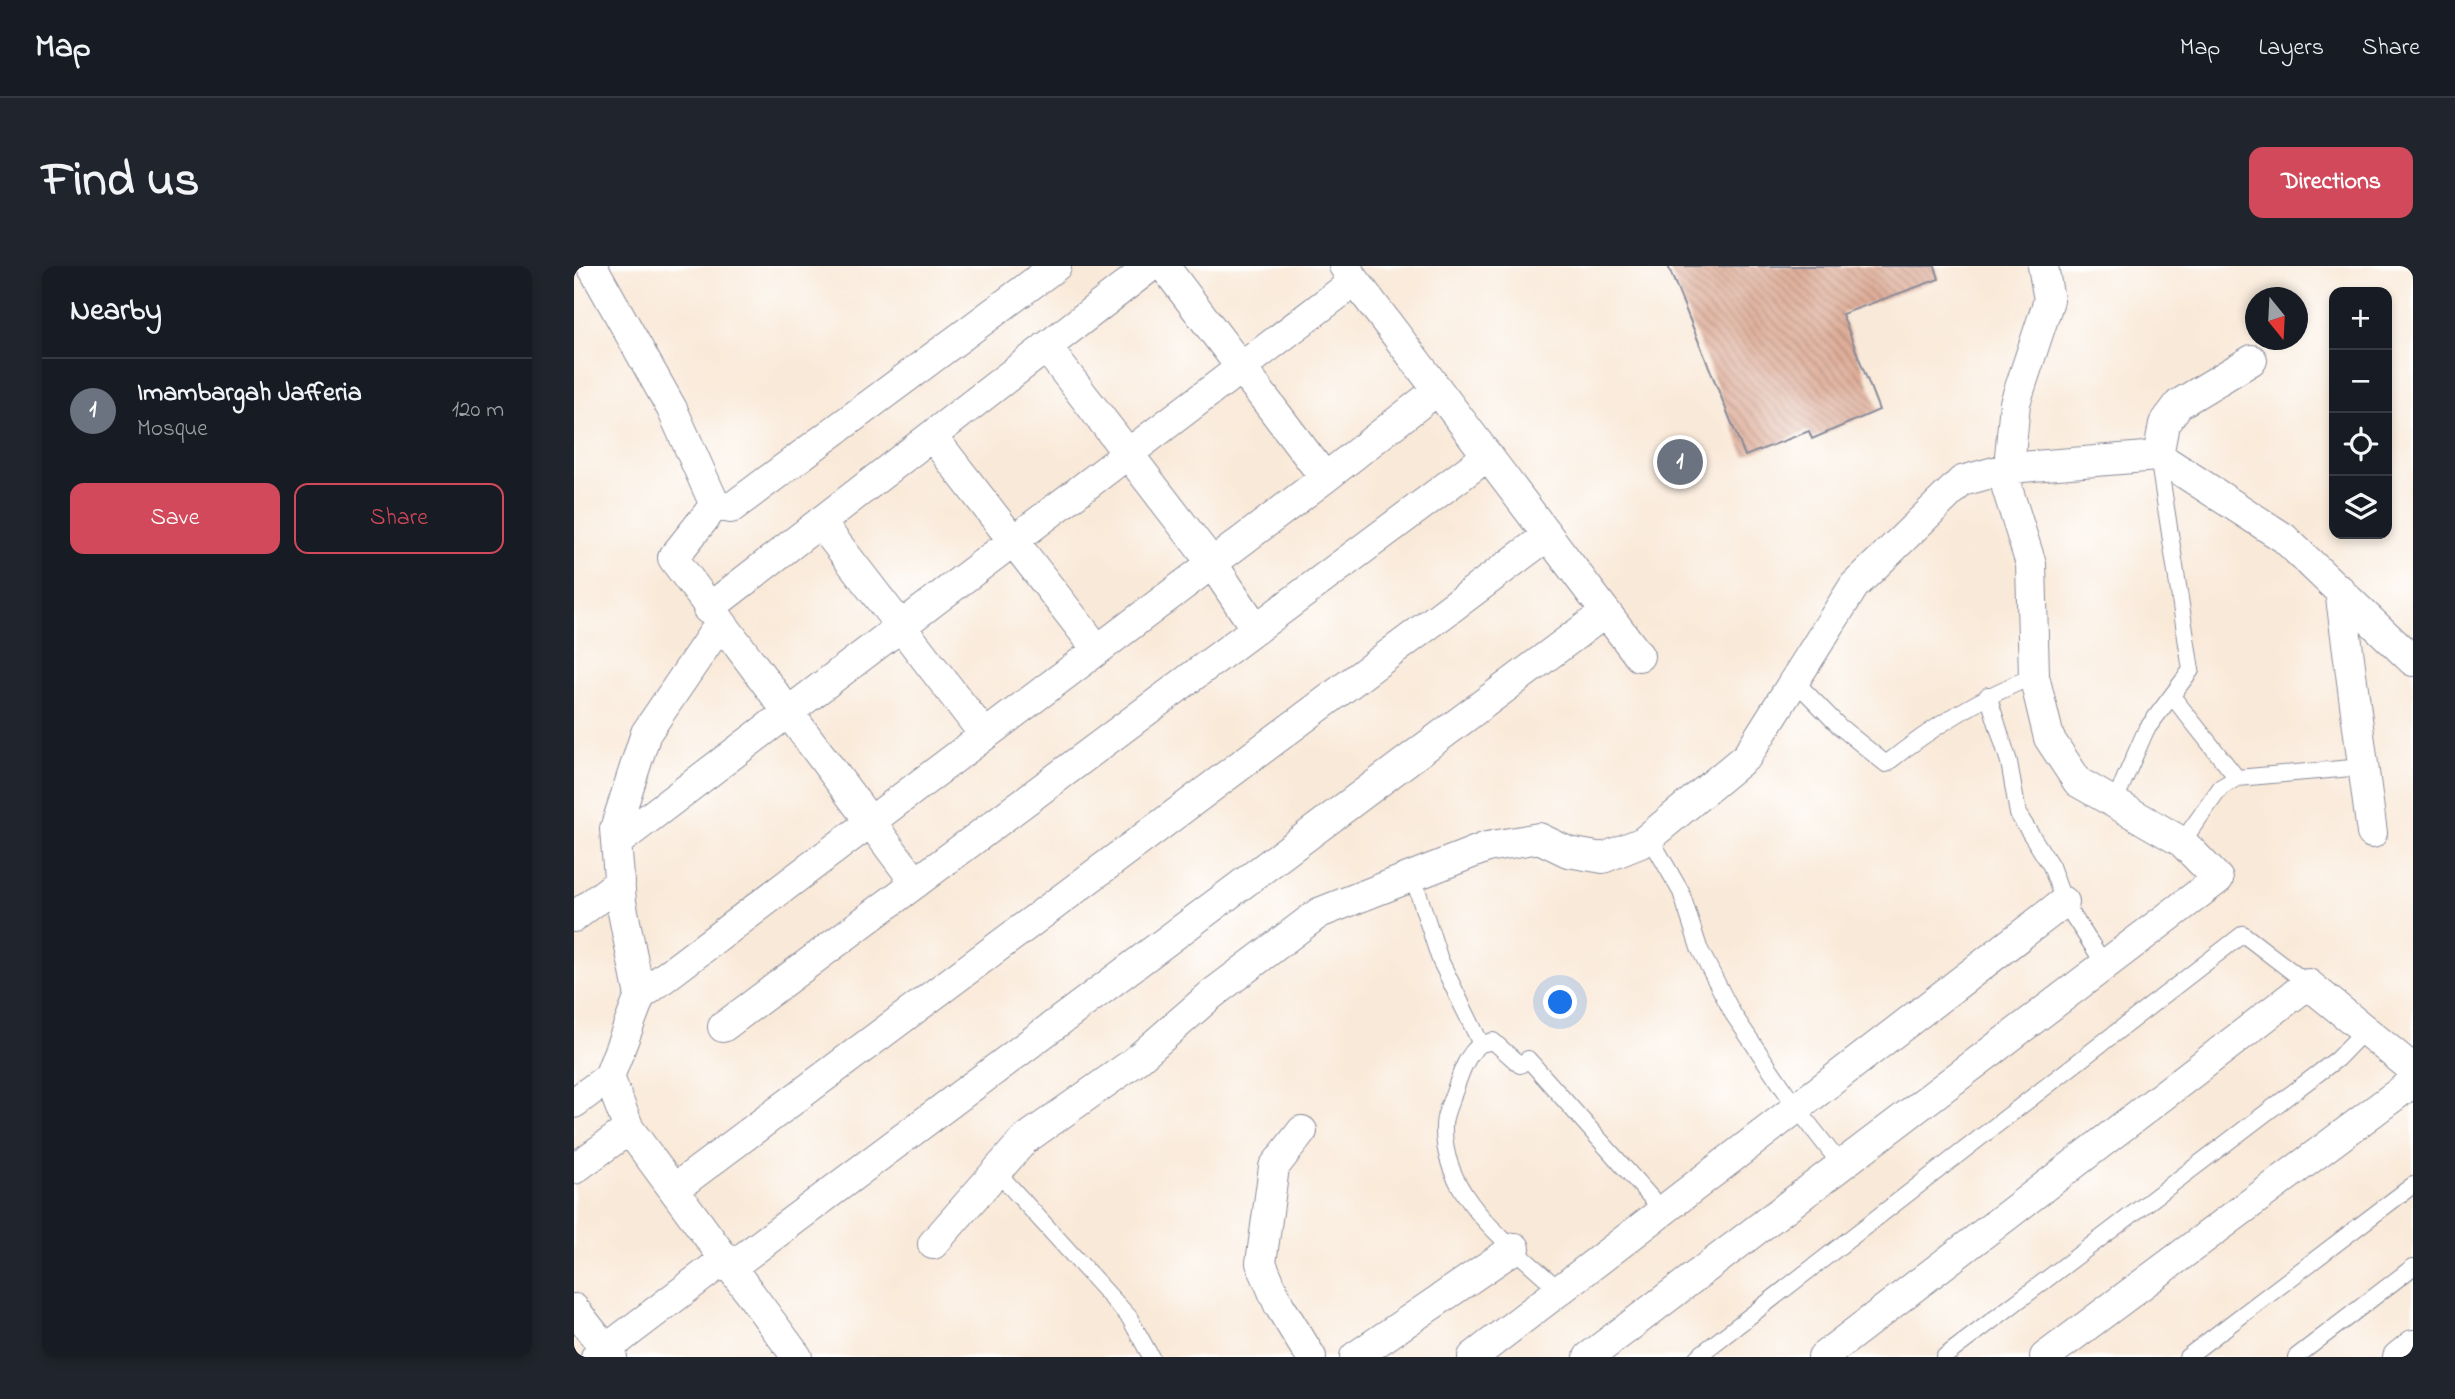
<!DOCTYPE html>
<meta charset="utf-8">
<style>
body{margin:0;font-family:"Indie Flower",sans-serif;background:#20242c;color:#f1f3f6}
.controls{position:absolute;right:21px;top:21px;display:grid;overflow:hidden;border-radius:14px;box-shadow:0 4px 10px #0003}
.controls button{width:63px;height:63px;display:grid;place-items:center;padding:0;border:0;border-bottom:2px solid #363941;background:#171b24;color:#f1f3f6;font:35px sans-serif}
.compass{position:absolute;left:1671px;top:21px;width:63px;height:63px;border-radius:50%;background:#171b24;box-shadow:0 4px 10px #0003;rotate:162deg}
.you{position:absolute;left:987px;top:737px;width:24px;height:24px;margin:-18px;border:5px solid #fff;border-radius:50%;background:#1a73e8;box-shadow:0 0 0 10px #1a73e833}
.badge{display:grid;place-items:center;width:46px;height:46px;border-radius:50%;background:#d1495b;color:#fff;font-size:23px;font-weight:700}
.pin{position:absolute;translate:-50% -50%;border:4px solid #fff;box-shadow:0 2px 7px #0006}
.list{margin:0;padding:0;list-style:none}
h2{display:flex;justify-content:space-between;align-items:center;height:91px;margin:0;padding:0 28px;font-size:30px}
h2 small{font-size:23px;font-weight:400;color:#9ea1a6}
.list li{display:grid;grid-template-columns:46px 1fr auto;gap:21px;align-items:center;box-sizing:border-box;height:105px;padding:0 28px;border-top:2px solid #363941}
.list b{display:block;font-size:26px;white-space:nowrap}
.list p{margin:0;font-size:23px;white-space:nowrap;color:#9ea1a6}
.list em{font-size:23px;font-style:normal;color:#9ea1a6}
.actions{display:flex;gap:14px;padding:21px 28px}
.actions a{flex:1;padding:16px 0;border:2px solid #d1495b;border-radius:14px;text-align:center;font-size:24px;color:#d1495b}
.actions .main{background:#d1495b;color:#fff}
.icon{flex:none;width:38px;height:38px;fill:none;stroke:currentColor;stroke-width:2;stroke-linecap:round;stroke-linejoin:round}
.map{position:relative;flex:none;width:1839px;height:1091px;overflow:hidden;border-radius:14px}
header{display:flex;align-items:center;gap:42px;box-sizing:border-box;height:98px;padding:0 35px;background:#171b24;border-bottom:2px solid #363941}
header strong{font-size:33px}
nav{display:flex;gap:38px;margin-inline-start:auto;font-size:24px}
.intro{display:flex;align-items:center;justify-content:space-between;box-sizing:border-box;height:168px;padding:0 42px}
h1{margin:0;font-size:49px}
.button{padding:18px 32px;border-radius:14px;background:#d1495b;color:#fff;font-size:24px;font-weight:700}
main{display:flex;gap:42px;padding:0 42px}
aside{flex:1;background:#171b24;border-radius:14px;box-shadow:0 4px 10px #0003}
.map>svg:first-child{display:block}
</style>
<header>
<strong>Map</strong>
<nav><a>Map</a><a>Layers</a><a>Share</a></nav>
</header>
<div class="intro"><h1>Find us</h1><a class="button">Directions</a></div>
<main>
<aside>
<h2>Nearby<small></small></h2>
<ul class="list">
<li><span class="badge" style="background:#6b7280">1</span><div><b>Imambargah Jafferia</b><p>Mosque</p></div><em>120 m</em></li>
</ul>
<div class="actions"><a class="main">Save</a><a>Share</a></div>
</aside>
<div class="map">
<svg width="1839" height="1091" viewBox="0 0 1839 1091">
<defs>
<pattern id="building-back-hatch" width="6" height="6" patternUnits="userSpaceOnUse" patternTransform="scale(1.75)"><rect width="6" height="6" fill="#dfae99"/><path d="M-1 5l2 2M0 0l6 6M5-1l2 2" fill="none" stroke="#b48e80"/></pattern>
</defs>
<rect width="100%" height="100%" fill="#fff"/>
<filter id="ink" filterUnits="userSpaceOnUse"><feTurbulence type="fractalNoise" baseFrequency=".0143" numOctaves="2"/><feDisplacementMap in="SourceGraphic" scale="14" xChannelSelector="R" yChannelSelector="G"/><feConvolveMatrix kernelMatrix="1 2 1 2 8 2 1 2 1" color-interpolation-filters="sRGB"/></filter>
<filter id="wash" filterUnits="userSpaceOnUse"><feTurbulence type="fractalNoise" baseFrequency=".00686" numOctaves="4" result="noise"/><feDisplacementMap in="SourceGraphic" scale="28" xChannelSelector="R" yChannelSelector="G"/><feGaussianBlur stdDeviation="1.57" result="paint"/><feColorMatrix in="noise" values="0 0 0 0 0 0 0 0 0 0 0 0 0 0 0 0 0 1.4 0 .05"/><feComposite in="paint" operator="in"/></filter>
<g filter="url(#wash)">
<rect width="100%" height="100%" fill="#f9e9d8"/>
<g id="blocks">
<!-- building -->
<path fill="url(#building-back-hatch)" d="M 1094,0 L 1361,0 L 1365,13 L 1268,48 L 1305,144 L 1238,173 L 1235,165 L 1171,190 Z"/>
</g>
</g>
<g filter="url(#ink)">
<use href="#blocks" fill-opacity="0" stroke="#8a8c9b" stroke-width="2"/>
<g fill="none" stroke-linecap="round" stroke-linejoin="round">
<defs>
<path id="service" d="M 1219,413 L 1265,460 L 1312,498 C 1358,461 1405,432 1460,410
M 1414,429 L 1435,496 L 1444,548 L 1477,600 L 1490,636 L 1531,699
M 1598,430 L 1663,512
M 1540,537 L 1572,464 L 1617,404 L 1584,190
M 1075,570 L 1107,626 L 1125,682 L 1159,748 L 1222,841 L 1267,899
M 1608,576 L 1647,521 L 1663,512 L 1789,501
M 839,611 L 866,694 L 907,778 C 893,787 886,809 881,824 C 877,835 870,848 870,859 C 867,932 938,979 985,1024
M 907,778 L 919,775 L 946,799 L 954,793 L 1088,944
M 422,905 L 555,1051 L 577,1091
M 1123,1091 L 1669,668 L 1734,718
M 1370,1091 L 1763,793 L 1791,764
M 1613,1091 L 1839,919
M 1722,1091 L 1839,1001"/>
<path id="minor" d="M 18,0 L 98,143 L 141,239 L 99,292 L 342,617
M 590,0 L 751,212
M 770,0 L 1065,390
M 472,81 L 638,297 L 682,363
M 358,170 L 523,383
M 1584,190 L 1590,158 L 1605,138 L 1678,94
M 141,239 L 157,242 L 482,0
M 246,256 L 410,468
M 1766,324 L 1798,567
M 134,343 L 577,0
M 146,358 L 72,467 L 41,563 L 47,636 L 66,730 L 35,811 L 55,863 L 223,1091
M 42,577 L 781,15
M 0,651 L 46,616
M 66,730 L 751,212 L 862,125
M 149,761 L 912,191
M 0,837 L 35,811
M 728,865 L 700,901 L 687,997 L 705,1039 L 737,1091
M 0,903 L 55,863
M 100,923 L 973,270
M 359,978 L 450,874 L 559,797 L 638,728 L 745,647 L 913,581 L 965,572 L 994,586 L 1029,592 L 1069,576 L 1173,490 L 1280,320 L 1388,215 L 1435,202 L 1584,190 L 1710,272 L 1839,395
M 157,1001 L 1032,346
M 0,1043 L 38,1091
M 22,1091 L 151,993
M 781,1091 L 941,982
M 899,1091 L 1490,636
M 1015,1091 L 1644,613 L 1608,576 L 1504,516 L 1475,472 L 1460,410 L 1457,298 L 1433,222 L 1441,137 L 1475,34 L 1469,0
M 1249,1091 L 1734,718 L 1839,803
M 1471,1091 L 1839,816
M 1824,1091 L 1839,1079"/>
</defs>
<!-- service casing -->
<use href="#service" stroke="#8a8c9b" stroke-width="18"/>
<!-- minor casing -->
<use href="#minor" stroke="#8a8c9b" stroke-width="32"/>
<!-- service -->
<use href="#service" stroke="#fff" stroke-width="16"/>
<!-- minor -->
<use href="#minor" stroke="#fff" stroke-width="30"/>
</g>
</g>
</svg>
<div class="controls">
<button>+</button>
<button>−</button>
<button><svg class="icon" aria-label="locate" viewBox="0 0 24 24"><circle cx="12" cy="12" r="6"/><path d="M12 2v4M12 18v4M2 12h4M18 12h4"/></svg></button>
<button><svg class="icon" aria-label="layers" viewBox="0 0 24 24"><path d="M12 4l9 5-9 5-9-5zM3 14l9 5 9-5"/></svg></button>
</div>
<svg class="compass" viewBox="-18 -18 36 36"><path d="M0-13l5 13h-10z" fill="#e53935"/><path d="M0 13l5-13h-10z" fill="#9ea1a6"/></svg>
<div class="you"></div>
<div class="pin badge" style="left:1106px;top:196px;background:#6b7280">1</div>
</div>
</main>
